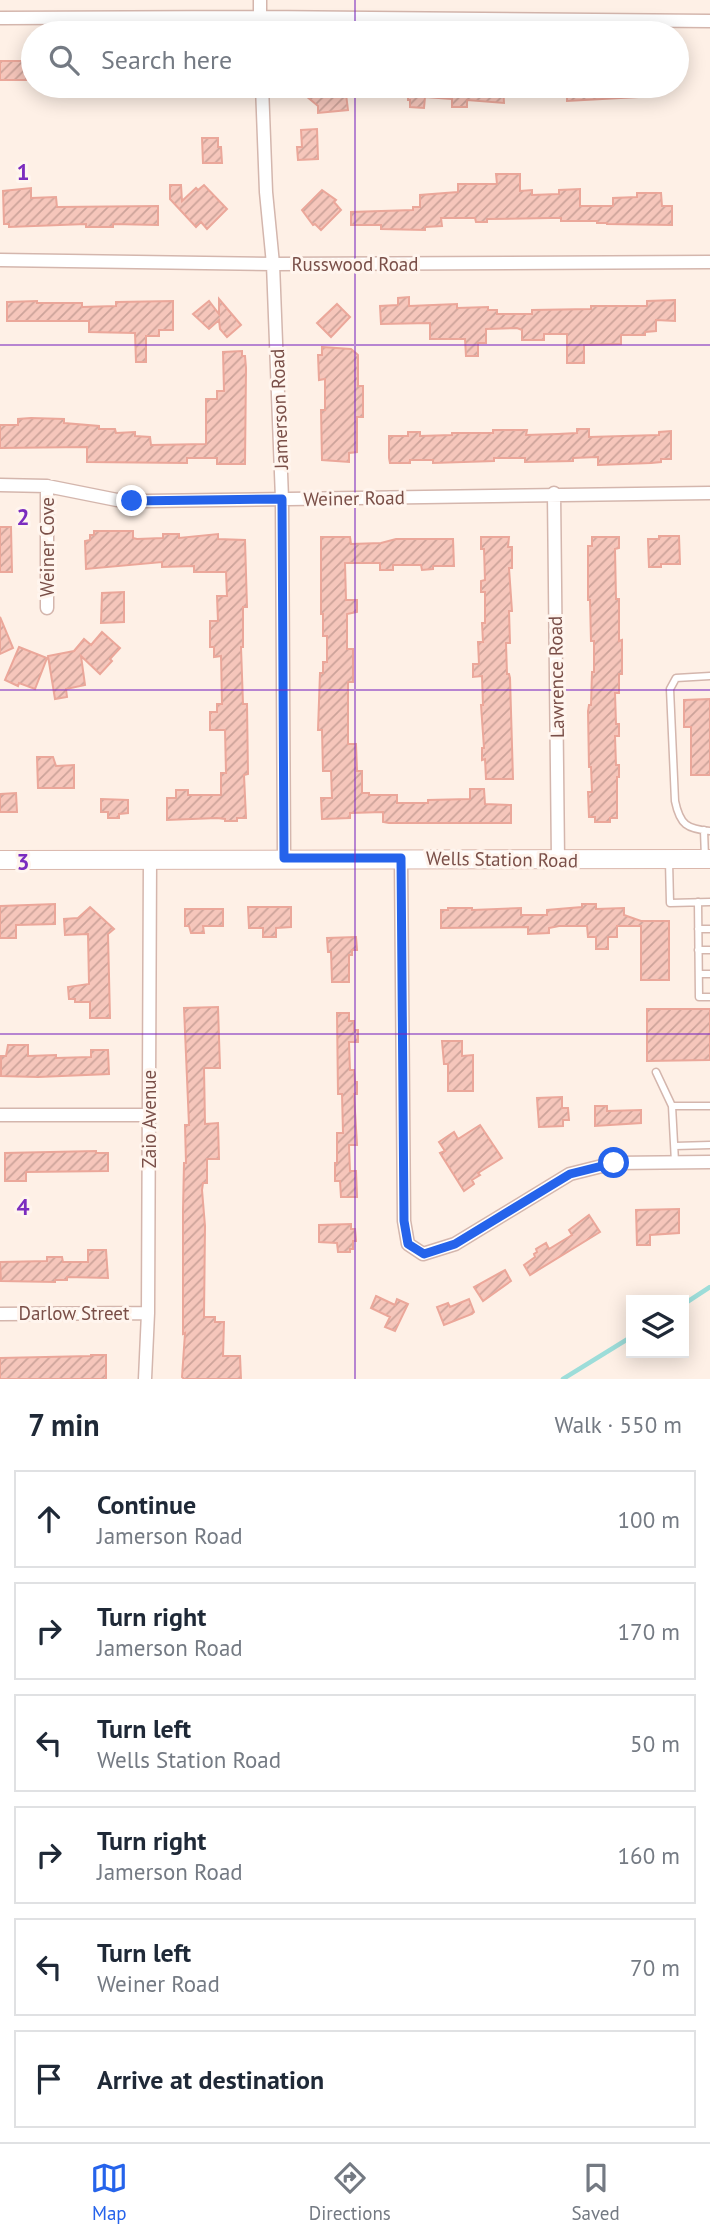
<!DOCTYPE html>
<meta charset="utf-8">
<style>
body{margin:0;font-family:"PT Sans",sans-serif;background:#f2f2f3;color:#1f2937}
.controls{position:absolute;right:21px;bottom:21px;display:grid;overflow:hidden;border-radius:0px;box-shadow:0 4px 18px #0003}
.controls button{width:63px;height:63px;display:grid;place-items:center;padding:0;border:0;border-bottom:2px solid #e0e1e3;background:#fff;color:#1f2937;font:35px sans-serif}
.stop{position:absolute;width:21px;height:21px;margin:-16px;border:5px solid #2563eb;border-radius:50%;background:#fff}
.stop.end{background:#2563eb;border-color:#fff;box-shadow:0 2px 7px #0008}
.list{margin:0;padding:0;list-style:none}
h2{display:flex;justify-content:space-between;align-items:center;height:91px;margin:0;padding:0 28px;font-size:30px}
h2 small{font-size:23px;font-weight:400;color:#747a83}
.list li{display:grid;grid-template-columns:46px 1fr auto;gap:21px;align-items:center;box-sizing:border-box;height:98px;margin:0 14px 14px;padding:0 14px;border:2px solid #e0e1e3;border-radius:0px}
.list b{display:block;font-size:26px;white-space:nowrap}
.list p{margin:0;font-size:23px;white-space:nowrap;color:#747a83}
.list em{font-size:23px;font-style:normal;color:#747a83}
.icon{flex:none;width:38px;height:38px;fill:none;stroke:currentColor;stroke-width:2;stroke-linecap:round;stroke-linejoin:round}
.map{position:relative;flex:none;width:710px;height:1379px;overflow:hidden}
.search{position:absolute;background:#fff;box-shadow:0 4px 18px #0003;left:21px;right:21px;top:21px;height:77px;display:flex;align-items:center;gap:18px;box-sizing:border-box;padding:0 24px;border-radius:38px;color:#747a83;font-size:26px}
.sheet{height:763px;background:#fff}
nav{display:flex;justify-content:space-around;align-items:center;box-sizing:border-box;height:98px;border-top:2px solid #e0e1e3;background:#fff;font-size:19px;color:#747a83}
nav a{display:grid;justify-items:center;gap:4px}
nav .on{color:#2563eb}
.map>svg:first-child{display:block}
</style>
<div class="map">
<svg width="710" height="1379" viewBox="0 0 710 1379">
<defs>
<pattern id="building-hatch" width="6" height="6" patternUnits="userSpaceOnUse" patternTransform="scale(1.75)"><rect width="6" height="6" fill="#f6c6bb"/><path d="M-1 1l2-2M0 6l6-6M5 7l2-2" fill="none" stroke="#cca39a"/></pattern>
</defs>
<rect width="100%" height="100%" fill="#fef0e6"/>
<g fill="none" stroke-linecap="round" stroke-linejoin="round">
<!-- stream -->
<path stroke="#9dddd9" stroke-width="4.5" d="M 684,1304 L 710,1287
M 563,1379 L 631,1337"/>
</g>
<!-- building -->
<path fill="url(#building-hatch)" stroke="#eba79a" stroke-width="2" d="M 0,61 L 26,61 L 27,80 L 0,80 Z
M 294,86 L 321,86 L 332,95 L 346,94 L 348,110 L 318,113 L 318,106 Z
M 408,86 L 503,86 L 504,103 L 467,100 L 467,107 L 452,107 L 452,99 L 425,97 L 424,108 L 410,107 L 410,100 L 408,100 Z
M 567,86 L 638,86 L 638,97 L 567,101 Z
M 317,129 L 318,159 L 298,160 L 297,147 L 302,147 L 301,130 Z
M 202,138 L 218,138 L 218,147 L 221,147 L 222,163 L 203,163 Z
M 496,174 L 520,174 L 520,191 L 532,190 L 532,195 L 559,194 L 559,190 L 580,189 L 580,206 L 613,206 L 613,198 L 637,197 L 637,193 L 661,193 L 662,206 L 672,206 L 672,225 L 607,224 L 607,223 L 597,223 L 597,221 L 561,221 L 561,218 L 552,218 L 487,219 L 487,222 L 476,222 L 475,218 L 441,218 L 442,226 L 425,227 L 425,230 L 381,229 L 381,225 L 351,225 L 351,212 L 413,210 L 413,207 L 420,207 L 420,195 L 458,192 L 458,184 L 497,184 Z
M 170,185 L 181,185 L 182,201 L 196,188 L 198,190 L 204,185 L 227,209 L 207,229 L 201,222 L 196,227 L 170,199 Z
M 31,188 L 31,198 L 56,197 L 57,207 L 158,206 L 158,225 L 113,224 L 113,227 L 86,227 L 86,224 L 9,227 L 9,224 L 4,224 L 3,191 Z
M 322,190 L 336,200 L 334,202 L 341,210 L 321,230 L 315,224 L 313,225 L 302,210 Z
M 409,297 L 409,306 L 457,304 L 457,308 L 488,307 L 488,310 L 497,310 L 497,314 L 532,314 L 532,310 L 591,309 L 591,306 L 647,306 L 647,301 L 675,300 L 675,321 L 656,320 L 656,331 L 645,332 L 645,335 L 621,335 L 621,344 L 584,345 L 584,363 L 567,363 L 567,334 L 544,334 L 544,340 L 522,340 L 522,330 L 517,328 L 486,329 L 486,343 L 478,343 L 478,356 L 466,356 L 465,339 L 430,339 L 430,323 L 381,324 L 380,306 L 398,305 L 398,298 Z
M 219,299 L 241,325 L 227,337 L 220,329 L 219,320 L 209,329 L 193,314 L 209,301 L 219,314 Z
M 37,301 L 37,303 L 82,303 L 82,307 L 116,306 L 116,302 L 173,301 L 173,330 L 159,330 L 159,336 L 146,336 L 146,362 L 136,362 L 135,333 L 89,332 L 89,321 L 7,321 L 7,302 Z
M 337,304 L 350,317 L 331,337 L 317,323 Z
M 322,347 L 351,349 L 358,355 L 358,386 L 363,386 L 363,417 L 357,417 L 357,452 L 349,453 L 349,462 L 322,460 L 321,410 L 325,410 L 325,379 L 319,380 L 318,355 L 322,355 Z
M 242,351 L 242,356 L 245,356 L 246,368 L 245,464 L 217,464 L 217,458 L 187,458 L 187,463 L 87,462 L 87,447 L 0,448 L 0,425 L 18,425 L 18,419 L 31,418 L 64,419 L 64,423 L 99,426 L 99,429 L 115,429 L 116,433 L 135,432 L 135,436 L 150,437 L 151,445 L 206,444 L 206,399 L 217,399 L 217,391 L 224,391 L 223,352 Z
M 577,429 L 589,429 L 589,437 L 659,435 L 659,432 L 671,431 L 671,459 L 661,459 L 661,462 L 651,463 L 598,465 L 598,457 L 573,458 L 573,461 L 525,462 L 525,458 L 494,458 L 494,461 L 433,463 L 433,460 L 410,460 L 410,463 L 390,463 L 389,458 L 389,436 L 408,436 L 408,432 L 420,432 L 420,436 L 452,435 L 452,433 L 493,433 L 493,430 L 527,430 L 526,435 L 558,434 L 577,433 Z
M 0,527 L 11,527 L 12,572 L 0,572 Z
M 94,531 L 133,531 L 133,538 L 137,539 L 163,538 L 163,534 L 179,534 L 179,538 L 218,534 L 218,539 L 245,540 L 247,607 L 243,607 L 243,647 L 241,647 L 243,704 L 247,704 L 248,774 L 244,775 L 246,818 L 237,818 L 237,821 L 225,821 L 225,819 L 217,818 L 167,820 L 167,798 L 176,798 L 176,790 L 188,790 L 188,795 L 221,795 L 221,773 L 226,773 L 225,730 L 210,730 L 210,712 L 217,712 L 217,704 L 222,704 L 221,656 L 214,657 L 214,647 L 210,647 L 210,621 L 218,621 L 217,596 L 227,596 L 226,572 L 194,572 L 194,566 L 162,567 L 162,562 L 86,569 L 85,541 L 90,540 L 90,535 L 94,535 Z
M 659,536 L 679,536 L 680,564 L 661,564 L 661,567 L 649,567 L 648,539 L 659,539 Z
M 321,537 L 350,537 L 351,544 L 381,543 L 396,539 L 453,539 L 454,566 L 433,566 L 433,569 L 422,570 L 421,565 L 393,565 L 393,570 L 380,570 L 380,563 L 345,563 L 346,600 L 357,600 L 357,612 L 347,614 L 347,649 L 353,649 L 353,682 L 348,682 L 348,744 L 356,744 L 357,771 L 362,771 L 362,793 L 369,793 L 369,795 L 397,795 L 397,803 L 428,803 L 428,800 L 470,799 L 470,789 L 484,789 L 485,804 L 511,805 L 511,823 L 389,823 L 383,822 L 383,812 L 350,813 L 350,818 L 322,819 L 321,798 L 332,798 L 331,771 L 323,771 L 322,730 L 318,730 L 320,673 L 323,673 L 323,662 L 327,662 L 327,636 L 323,636 L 323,614 L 321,614 Z
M 481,537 L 509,537 L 508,547 L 512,547 L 512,568 L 509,568 L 512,611 L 509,611 L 510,643 L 506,643 L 507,674 L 509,674 L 510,678 L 513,779 L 486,779 L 485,759 L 482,760 L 482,748 L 484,748 L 481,705 L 483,705 L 482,676 L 473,677 L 473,664 L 479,664 L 478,642 L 483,642 L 482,623 L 485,623 L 485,592 L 481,592 L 481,581 L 485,580 L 484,549 L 481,549 Z
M 592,537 L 619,537 L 619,548 L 615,549 L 616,599 L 619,599 L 619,641 L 622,640 L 622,674 L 619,674 L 619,693 L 615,693 L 616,724 L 619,724 L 619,736 L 615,736 L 616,765 L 619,765 L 619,777 L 617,777 L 617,818 L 610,818 L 610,822 L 595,822 L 595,817 L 589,817 L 588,792 L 592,792 L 591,767 L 589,767 L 588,711 L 589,705 L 591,705 L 592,672 L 594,672 L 594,641 L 591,641 L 590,600 L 588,600 L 588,546 L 592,546 Z
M 124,592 L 124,622 L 101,623 L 102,593 Z
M 0,617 L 13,648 L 0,654 Z
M 102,632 L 120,648 L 110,659 L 112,661 L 100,674 L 81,656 L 85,685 L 66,689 L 67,697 L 55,699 L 48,656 L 74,651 L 84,639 L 91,645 Z
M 19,647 L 47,658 L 35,689 L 19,683 L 18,686 L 5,680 Z
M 710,699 L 710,775 L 691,775 L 691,727 L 684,727 L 684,700 Z
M 37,757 L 53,757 L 56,766 L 74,765 L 74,788 L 38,788 Z
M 16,793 L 17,812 L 0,812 L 0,794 Z
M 101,799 L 128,800 L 128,813 L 119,814 L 119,818 L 108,818 L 108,812 L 101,812 Z
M 55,904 L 55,924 L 16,925 L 16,938 L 0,938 L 0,906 Z
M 582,904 L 596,904 L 596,909 L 624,908 L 624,915 L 641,921 L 669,921 L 669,980 L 641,980 L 641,926 L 617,926 L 617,937 L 608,937 L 608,949 L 596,949 L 596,937 L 588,937 L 587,926 L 559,926 L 549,928 L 549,933 L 528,934 L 528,927 L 441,928 L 441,910 L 448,910 L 448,908 L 472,908 L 472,910 L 521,908 L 521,915 L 547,915 L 547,910 L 582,907 Z
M 90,907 L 114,929 L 108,934 L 110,1018 L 90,1018 L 90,1002 L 75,1002 L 75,999 L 69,999 L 68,987 L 89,984 L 88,934 L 65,935 L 64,919 L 78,918 Z
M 248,907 L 291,907 L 291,927 L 276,928 L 276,937 L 263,937 L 263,928 L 249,928 Z
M 185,909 L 223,909 L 223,926 L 203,926 L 204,933 L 191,933 L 189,926 L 185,926 Z
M 356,937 L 357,950 L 352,950 L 352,955 L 349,955 L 349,982 L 332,982 L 331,952 L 328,952 L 327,938 Z
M 218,1007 L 220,1068 L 204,1068 L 205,1124 L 218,1123 L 219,1159 L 207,1159 L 207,1183 L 203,1183 L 202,1190 L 205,1226 L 204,1317 L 215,1317 L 215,1322 L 224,1322 L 223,1356 L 240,1356 L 241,1379 L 184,1379 L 182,1377 L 185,1333 L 183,1334 L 183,1211 L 184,1163 L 186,1163 L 185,1125 L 189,1125 L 184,1008 Z
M 647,1009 L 710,1009 L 710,1060 L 647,1061 Z
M 337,1013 L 349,1013 L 349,1021 L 354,1021 L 354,1030 L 358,1030 L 358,1042 L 349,1042 L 350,1070 L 354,1070 L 355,1082 L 357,1082 L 357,1094 L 354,1094 L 357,1145 L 349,1145 L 350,1171 L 356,1171 L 357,1197 L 341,1197 L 340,1181 L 335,1181 L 335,1163 L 337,1163 L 337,1133 L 343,1133 L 342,1094 L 338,1094 Z
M 442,1041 L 462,1041 L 462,1056 L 473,1055 L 473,1091 L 448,1091 L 448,1064 L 444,1064 Z
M 8,1045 L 28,1045 L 28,1056 L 56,1055 L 56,1058 L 91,1057 L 91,1050 L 108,1050 L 109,1074 L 38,1077 L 1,1076 L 1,1056 L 6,1056 Z
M 562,1097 L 562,1108 L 568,1108 L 569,1120 L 563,1120 L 563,1126 L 539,1127 L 537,1098 Z
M 595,1106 L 607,1106 L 607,1111 L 641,1110 L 641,1123 L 595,1126 Z
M 480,1125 L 502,1158 L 478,1173 L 480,1175 L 472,1180 L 474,1184 L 464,1191 L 440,1153 L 445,1151 L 439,1142 L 454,1132 L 458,1139 Z
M 96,1151 L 96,1153 L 108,1153 L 108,1171 L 26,1172 L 26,1181 L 5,1181 L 5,1153 Z
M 679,1209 L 679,1233 L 650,1235 L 650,1245 L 637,1245 L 636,1210 Z
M 589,1215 L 600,1232 L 530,1275 L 524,1265 L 535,1257 L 534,1254 L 537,1252 L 536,1249 L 546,1243 L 549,1249 L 572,1235 L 569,1230 Z
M 351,1224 L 351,1229 L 355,1229 L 356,1241 L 353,1241 L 353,1249 L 350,1249 L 350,1252 L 338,1252 L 337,1243 L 319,1242 L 319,1225 Z
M 88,1250 L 106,1250 L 108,1278 L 67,1277 L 67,1280 L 55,1280 L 55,1282 L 1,1281 L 0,1262 L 47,1261 L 47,1257 L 62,1257 L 63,1262 L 88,1262 Z
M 505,1270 L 511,1281 L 483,1301 L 474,1287 Z
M 376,1296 L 395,1305 L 397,1299 L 408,1304 L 395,1331 L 385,1327 L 390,1317 L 371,1308 Z
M 469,1299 L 474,1312 L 472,1314 L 444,1325 L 437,1307 L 448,1303 L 450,1307 Z
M 91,1355 L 106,1355 L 106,1379 L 0,1379 L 0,1358 L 91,1356 Z"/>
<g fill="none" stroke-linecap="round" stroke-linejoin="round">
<defs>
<path id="lane" d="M 710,676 L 676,678 L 670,689 L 675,801 C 680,825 687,829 710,831
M 704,830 L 705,858
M 669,861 L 670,903 L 710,902
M 698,902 L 699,997 L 710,997
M 698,929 L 710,929
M 698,950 L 710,950
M 699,974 L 710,974
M 656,1072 L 672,1106
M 675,1146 L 710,1145
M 675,1162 L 672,1106 L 710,1106"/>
<path id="street" d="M 260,0 L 260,33
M 0,18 L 260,17 L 710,21
M 262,86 L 266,192 L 273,264 L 282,499 L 284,858
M 0,260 L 273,264 L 710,262
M 0,485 L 47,486 L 117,500 L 147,501 L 710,493
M 47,486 L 47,608
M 554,493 L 558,860
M 401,858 L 404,1221 L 408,1244 L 423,1254 L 455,1244 L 570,1174 L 614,1163 L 710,1162
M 0,1115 L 149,1115
M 0,1314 L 148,1313
M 145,1379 L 148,1313 L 150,859"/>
<path id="secondary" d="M 0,860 L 710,859"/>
</defs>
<!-- lane casing -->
<use href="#lane" stroke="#d4b6ad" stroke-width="9"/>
<!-- street casing -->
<use href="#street" stroke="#d4b6ad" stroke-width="15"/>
<!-- secondary casing -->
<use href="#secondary" stroke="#dab7ac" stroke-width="20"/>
<!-- lane -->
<use href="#lane" stroke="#fff" stroke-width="6"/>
<!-- street -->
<use href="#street" stroke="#fff" stroke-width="12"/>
<!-- secondary -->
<use href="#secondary" stroke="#fff" stroke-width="18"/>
</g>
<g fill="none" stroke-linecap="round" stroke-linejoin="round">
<!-- route -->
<path stroke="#2563eb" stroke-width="9" d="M 132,501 L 282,499 L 284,858 L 401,858 L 404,1221 L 408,1244 L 424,1254 L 455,1244 L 570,1174 L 614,1163"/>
</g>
<!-- grid -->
<path fill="none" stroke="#7b2cbf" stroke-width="2" stroke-opacity="0.55" d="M 355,0 L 355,33M 355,86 L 355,1379M 0,345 L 710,345M 0,690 L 710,690M 0,1034 L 710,1034"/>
<g text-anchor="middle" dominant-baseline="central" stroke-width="6" stroke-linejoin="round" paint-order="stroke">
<!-- street labels -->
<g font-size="19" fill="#7a4f48" stroke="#fff5ee">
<text x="355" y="264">Russwood Road</text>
<text transform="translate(279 409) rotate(-92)">Jamerson Road</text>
<text transform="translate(354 498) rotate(-1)">Weiner Road</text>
<text transform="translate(47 547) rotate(-90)">Weiner Cove</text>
<text transform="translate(556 677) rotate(-91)">Lawrence Road</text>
<text transform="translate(502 859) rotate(1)">Wells Station Road</text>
<text transform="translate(149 1119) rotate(-90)">Zaio Avenue</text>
<text x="74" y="1313">Darlow Street</text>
</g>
</g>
<g font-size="23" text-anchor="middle" font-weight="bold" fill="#7b2cbf" stroke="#fff5ee" stroke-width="6" stroke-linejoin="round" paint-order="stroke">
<text x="23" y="180">1</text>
<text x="23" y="525">2</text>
<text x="23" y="870">3</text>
<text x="23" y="1215">4</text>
</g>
</svg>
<div class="controls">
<button><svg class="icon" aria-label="layers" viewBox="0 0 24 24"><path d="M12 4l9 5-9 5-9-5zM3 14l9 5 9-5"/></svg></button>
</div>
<div class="stop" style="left:614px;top:1163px"></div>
<div class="stop end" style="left:132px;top:501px"></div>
<div class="search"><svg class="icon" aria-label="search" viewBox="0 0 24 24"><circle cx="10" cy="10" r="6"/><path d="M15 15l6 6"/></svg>Search here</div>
</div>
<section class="sheet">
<h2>7 min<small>Walk · 550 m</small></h2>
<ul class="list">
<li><svg class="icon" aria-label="ahead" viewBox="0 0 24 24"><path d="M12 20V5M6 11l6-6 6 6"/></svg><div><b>Continue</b><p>Jamerson Road</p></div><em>100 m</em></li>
<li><svg class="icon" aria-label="right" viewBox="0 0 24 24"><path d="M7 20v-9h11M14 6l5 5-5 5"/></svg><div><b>Turn right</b><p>Jamerson Road</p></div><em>170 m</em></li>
<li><svg class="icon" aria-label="left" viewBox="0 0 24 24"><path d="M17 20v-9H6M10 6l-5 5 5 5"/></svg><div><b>Turn left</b><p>Wells Station Road</p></div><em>50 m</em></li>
<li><svg class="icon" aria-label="right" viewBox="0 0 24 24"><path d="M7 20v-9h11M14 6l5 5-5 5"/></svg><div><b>Turn right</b><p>Jamerson Road</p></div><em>160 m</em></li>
<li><svg class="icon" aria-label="left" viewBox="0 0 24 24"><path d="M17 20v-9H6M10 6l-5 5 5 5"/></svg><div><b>Turn left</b><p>Weiner Road</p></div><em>70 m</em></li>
<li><svg class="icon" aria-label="arrive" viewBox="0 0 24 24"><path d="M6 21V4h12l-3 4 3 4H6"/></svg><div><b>Arrive at destination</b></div></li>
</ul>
</section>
<nav>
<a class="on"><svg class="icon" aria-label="map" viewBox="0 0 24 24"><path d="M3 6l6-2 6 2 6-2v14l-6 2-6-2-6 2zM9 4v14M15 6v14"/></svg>Map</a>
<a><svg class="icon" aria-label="directions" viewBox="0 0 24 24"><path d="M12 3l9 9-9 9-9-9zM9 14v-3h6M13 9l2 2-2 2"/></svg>Directions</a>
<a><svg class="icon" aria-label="saved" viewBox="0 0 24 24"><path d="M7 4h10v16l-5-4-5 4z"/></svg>Saved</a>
</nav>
